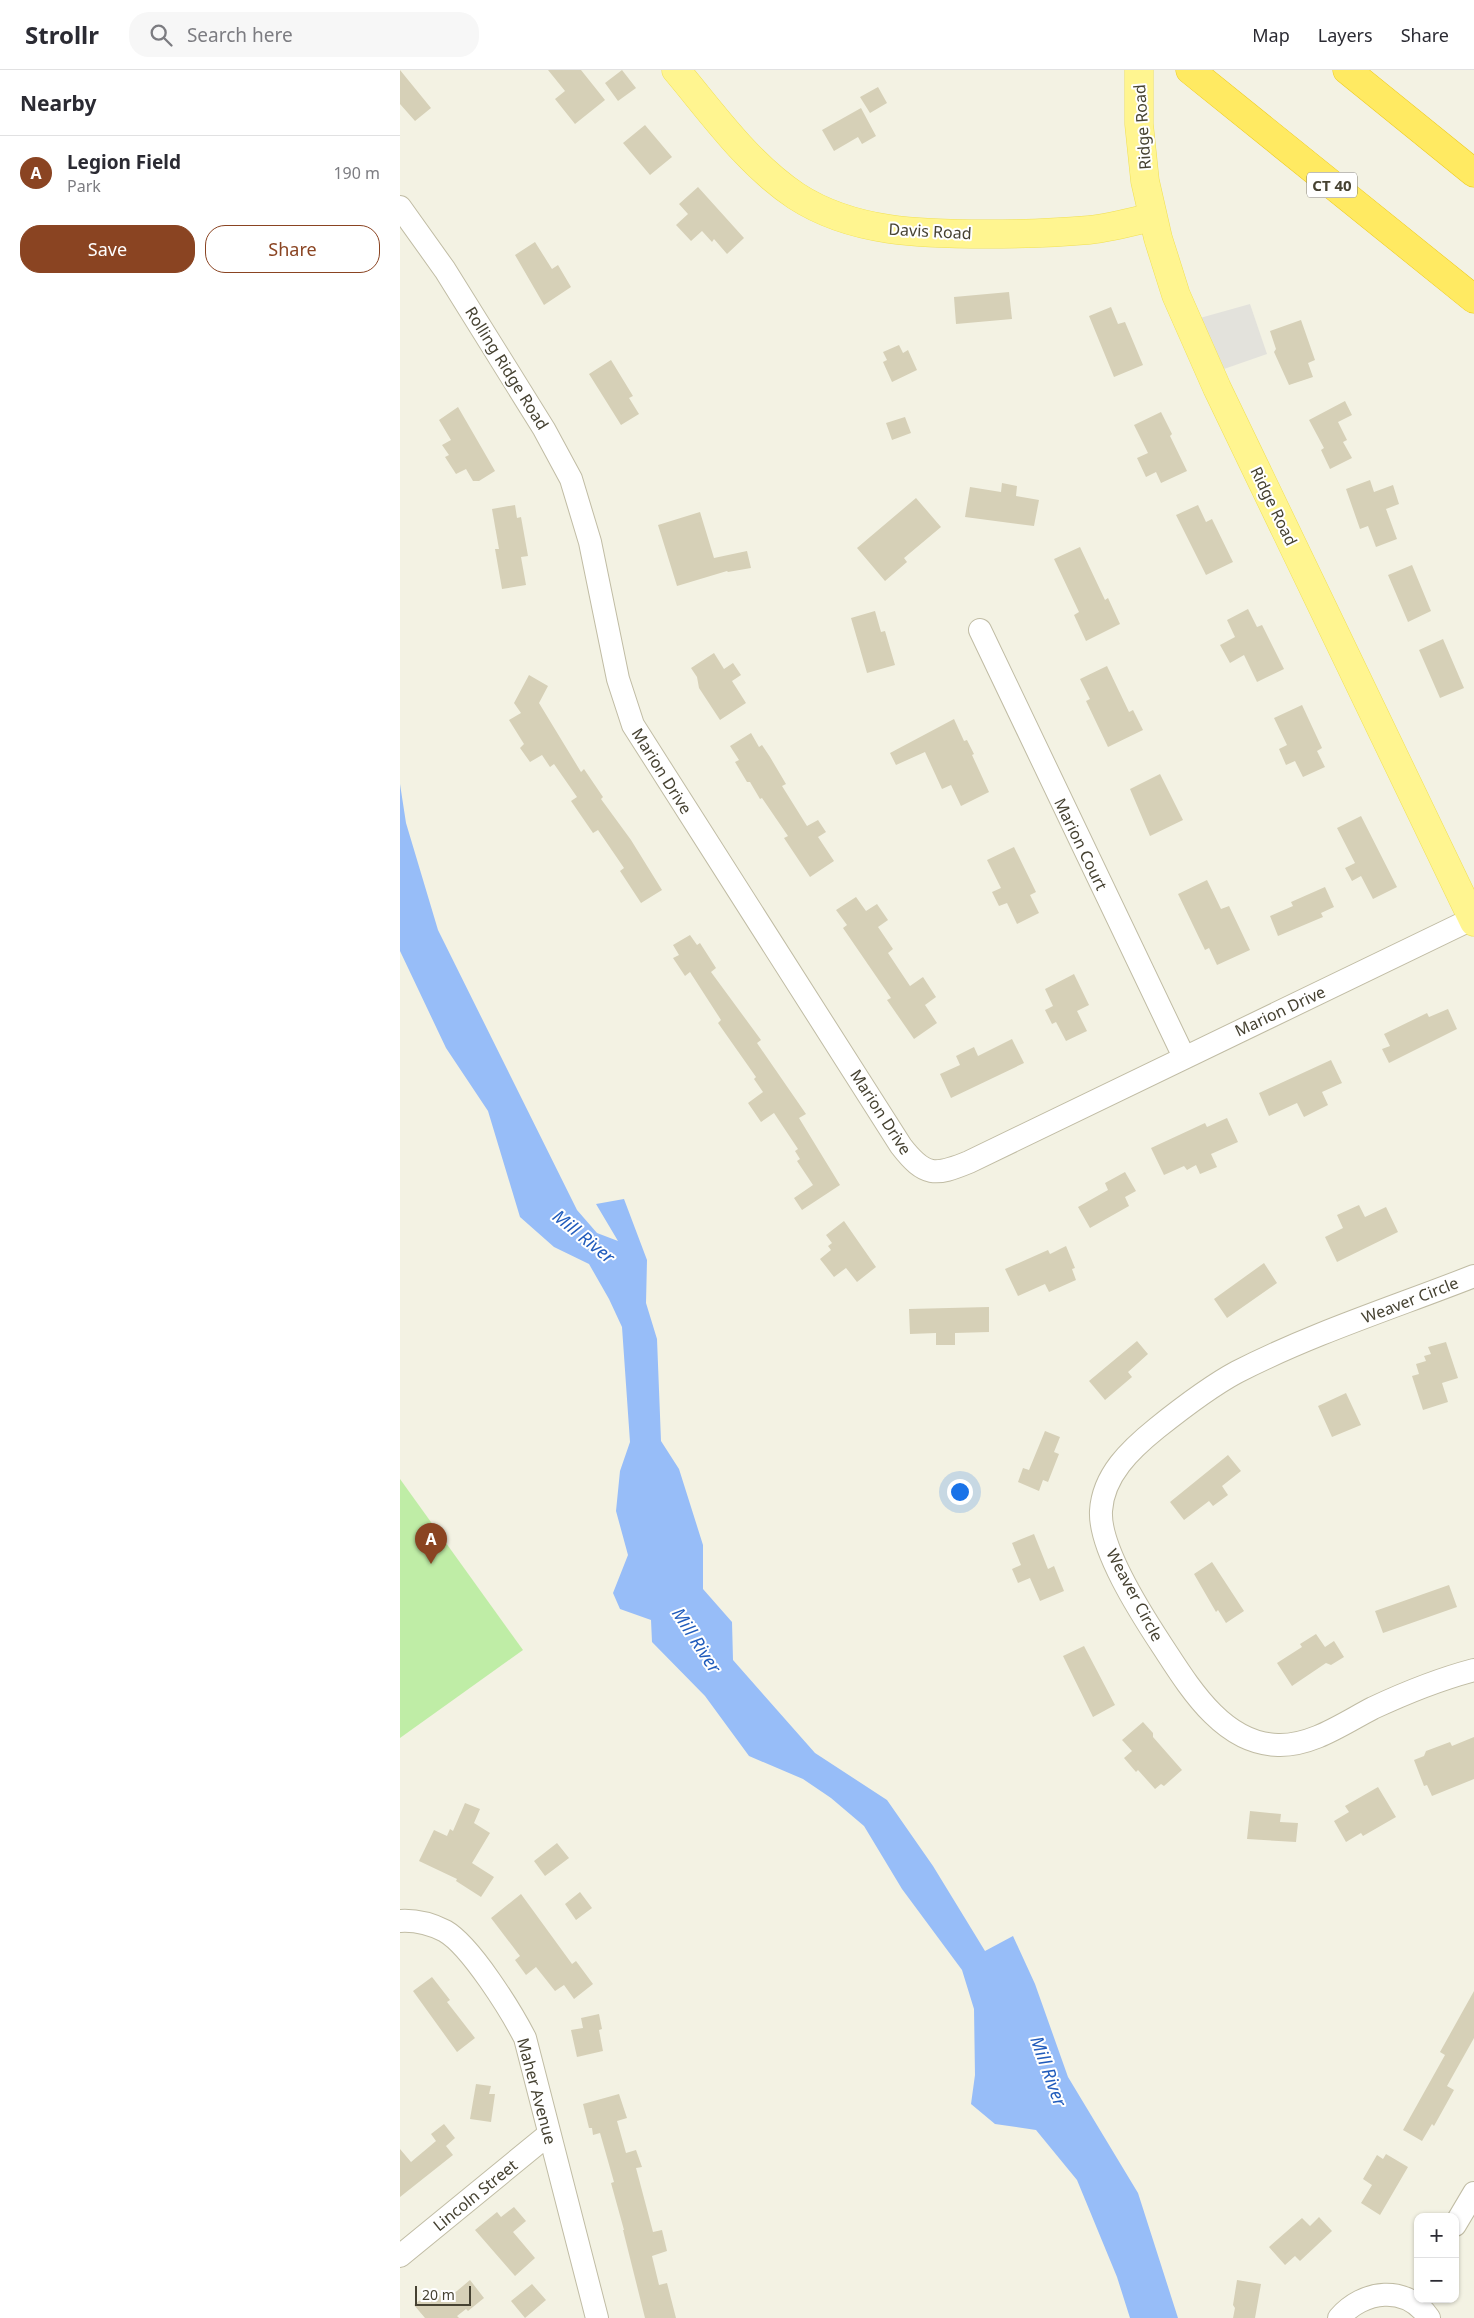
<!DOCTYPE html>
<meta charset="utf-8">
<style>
body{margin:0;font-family:"Noto Sans",sans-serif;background:#f7f7f7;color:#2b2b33}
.controls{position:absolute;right:15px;bottom:15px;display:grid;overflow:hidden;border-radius:10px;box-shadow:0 1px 4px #0004}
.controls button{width:45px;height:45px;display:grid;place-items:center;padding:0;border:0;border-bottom:1px solid #e1e1e2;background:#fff;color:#2b2b33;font:25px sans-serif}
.scale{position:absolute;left:15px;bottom:12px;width:56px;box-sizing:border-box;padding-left:5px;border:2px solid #464232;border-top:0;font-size:14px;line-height:18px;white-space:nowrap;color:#464232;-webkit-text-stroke:4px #fff;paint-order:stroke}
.you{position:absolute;left:559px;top:1421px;width:18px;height:18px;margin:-12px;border:4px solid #fff;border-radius:50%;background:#1a73e8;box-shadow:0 0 0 8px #1a73e833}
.badge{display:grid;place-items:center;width:32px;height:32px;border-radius:50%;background:#8a4422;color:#fff;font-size:16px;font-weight:700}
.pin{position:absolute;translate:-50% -41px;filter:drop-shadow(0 1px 2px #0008)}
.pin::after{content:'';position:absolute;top:26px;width:18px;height:15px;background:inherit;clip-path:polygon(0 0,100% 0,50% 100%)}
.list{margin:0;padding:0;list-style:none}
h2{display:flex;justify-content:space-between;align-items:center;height:65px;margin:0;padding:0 20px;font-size:21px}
h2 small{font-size:16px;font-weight:400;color:#7c7c81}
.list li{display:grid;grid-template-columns:32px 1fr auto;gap:15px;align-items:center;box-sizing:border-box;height:75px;padding:0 20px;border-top:1px solid #e1e1e2}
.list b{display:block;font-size:19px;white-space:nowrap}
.list p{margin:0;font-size:16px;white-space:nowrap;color:#7c7c81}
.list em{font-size:16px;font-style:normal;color:#7c7c81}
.actions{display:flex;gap:10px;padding:15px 20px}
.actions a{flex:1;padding:11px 0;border:1px solid #8a4422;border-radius:20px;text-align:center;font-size:18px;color:#8a4422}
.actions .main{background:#8a4422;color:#fff}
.icon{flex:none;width:28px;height:28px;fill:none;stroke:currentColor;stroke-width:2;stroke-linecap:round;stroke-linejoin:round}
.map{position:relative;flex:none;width:1074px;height:2248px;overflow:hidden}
header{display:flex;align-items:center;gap:30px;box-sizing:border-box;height:70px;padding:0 25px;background:#fff;border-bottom:1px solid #e1e1e2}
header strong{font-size:24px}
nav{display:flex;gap:28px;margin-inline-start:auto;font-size:18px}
.search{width:350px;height:45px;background:#f7f7f7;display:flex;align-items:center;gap:12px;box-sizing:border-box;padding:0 18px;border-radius:20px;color:#7c7c81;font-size:19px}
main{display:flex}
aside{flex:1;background:#fff}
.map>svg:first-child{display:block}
</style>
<header>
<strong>Strollr</strong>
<div class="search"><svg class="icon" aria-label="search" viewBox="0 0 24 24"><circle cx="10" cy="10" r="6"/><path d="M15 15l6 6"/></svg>Search here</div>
<nav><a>Map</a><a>Layers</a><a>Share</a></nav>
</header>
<main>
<aside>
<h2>Nearby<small></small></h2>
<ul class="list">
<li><span class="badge">A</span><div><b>Legion Field</b><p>Park</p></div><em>190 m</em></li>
</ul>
<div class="actions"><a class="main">Save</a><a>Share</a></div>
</aside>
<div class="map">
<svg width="1074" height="2248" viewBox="0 0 1074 2248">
<rect width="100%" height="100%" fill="#f3f2e3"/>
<!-- green -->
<path fill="#bfeda6" d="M 0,1409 L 123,1580 L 0,1668 Z"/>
<!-- parking -->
<path fill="#e3e2dc" d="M 850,234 L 867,284 L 824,299 L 800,248 Z"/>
<!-- water -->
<path fill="#97bdf8" d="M 0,714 L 6,753 L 38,860 L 177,1140 L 197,1163 L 218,1171 L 196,1134 L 224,1129 L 247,1190 L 246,1233 L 257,1269 L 261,1371 L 279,1399 L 303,1475 L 303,1519 L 332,1552 L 333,1590 L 415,1683 L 487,1730 L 533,1796 L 585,1881 L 613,1866 L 635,1914 L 668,2007 L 738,2123 L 778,2248 L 730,2248 L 717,2207 L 677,2110 L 636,2060 L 595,2054 L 571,2034 L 575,2005 L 574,1939 L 562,1900 L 502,1819 L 464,1756 L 431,1728 L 403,1709 L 349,1686 L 305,1626 L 252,1572 L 251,1550 L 220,1539 L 213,1523 L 228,1485 L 216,1441 L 220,1401 L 230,1372 L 222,1257 L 209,1229 L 189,1194 L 154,1177 L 120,1147 L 88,1041 L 46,978 L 0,881 Z"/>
<!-- building -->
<path fill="#d6d0b7" d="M 0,0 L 31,38 L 15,51 L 0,34 Z
M 148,0 L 181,0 L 205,30 L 175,54 L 155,29 L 165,21 Z
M 222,0 L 236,18 L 218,31 L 205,13 Z
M 478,17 L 487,33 L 470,43 L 460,27 Z
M 461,38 L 476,66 L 462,74 L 458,67 L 434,81 L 422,60 Z
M 245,55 L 272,87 L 250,105 L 223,73 Z
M 298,117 L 344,168 L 327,184 L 314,169 L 312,172 L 302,161 L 291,171 L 276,155 L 288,144 L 279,134 Z
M 135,172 L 152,199 L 158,195 L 171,217 L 144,235 L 115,185 Z
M 609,222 L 612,249 L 556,254 L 554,227 Z
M 711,237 L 718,254 L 725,252 L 743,295 L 714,307 L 689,246 Z
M 901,250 L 915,290 L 908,293 L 913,307 L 889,315 L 874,282 L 876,279 L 870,261 Z
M 499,275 L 503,283 L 508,280 L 517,300 L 492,312 L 483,292 L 487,290 L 483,282 Z
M 211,290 L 233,326 L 229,328 L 239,344 L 221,355 L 189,304 Z
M 945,331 L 952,345 L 938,352 L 947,370 L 943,372 L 952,388 L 930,399 L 921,380 L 924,378 L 909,350 Z
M 58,337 L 95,401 L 79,411 L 73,411 L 66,399 L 56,404 L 45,387 L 49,385 L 42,375 L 51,370 L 39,350 Z
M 761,342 L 772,364 L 770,366 L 787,401 L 761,413 L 756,402 L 746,407 L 737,388 L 748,383 L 734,355 Z
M 505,347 L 511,363 L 492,370 L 486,353 Z
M 970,410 L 974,422 L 993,415 L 999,434 L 986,439 L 997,469 L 976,477 L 968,456 L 960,459 L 946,419 Z
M 602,413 L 617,416 L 616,426 L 639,430 L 634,456 L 565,447 L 570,417 L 601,422 Z
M 516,428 L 541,457 L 504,488 L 507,492 L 485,511 L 457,478 Z
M 115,435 L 117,448 L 121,447 L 128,486 L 121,487 L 126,515 L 102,519 L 95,479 L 99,479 L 92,439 Z
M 798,435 L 806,452 L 812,449 L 833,492 L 806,505 L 776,445 Z
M 300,442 L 314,488 L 347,481 L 351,498 L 328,502 L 327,501 L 277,516 L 258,455 Z
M 680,477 L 705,530 L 708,528 L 720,554 L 686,571 L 674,545 L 679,542 L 654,489 Z
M 1012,495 L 1031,541 L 1008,552 L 988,505 Z
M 848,539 L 857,557 L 862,555 L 884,599 L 857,612 L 844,585 L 830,593 L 820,575 L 835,567 L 827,550 Z
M 475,541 L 481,562 L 485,561 L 495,595 L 467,603 L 451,548 Z
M 1043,569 L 1064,618 L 1040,628 L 1019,580 Z
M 314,583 L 324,599 L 333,593 L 341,605 L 332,611 L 346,633 L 320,650 L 299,618 L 297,607 L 291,598 Z
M 707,596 L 729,642 L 733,640 L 743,660 L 708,677 L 686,631 L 690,629 L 680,609 Z
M 129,605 L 148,616 L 139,633 L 181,702 L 184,699 L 203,727 L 201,729 L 231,770 L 262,820 L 241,833 L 220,801 L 224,798 L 198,760 L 193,763 L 171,731 L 177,727 L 154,694 L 150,697 L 142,685 L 130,692 L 120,678 L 124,674 L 109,650 L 121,643 L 114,633 Z
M 902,635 L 922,678 L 917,681 L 925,697 L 903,707 L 895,691 L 886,695 L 879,679 L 887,675 L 874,648 Z
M 554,649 L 564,671 L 567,670 L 574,684 L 572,685 L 589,722 L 561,736 L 551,715 L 542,719 L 525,682 L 496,695 L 490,683 Z
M 351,663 L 359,677 L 362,675 L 370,687 L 386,714 L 382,716 L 407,756 L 418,750 L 426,762 L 418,767 L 434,791 L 410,807 L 384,768 L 388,766 L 362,728 L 360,729 L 350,712 L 347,712 L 335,692 L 339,690 L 330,676 Z
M 760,704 L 783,750 L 750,766 L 730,719 Z
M 961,746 L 997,817 L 973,829 L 961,806 L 952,811 L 945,798 L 955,793 L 937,758 Z
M 614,777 L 636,822 L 630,825 L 639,843 L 617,854 L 607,833 L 599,836 L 592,822 L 601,818 L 587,790 Z
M 807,810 L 821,839 L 829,836 L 850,880 L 817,895 L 809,878 L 805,880 L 778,824 Z
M 925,817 L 934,837 L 921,843 L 923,847 L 878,866 L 870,846 L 893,836 L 891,832 Z
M 456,827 L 466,841 L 477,834 L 488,850 L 478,857 L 493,879 L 488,883 L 510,916 L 523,907 L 536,927 L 525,935 L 537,953 L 514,969 L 487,930 L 491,928 L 443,858 L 447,855 L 436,840 Z
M 290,865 L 297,875 L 300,873 L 316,898 L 311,902 L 361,970 L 357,973 L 406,1044 L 399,1048 L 440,1115 L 402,1140 L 394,1128 L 413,1115 L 397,1091 L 400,1089 L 395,1081 L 398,1079 L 374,1043 L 361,1052 L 348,1033 L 363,1022 L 354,1009 L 356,1007 L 318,953 L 321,950 L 290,902 L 285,906 L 273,888 L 279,885 L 273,875 Z
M 674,904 L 689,935 L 677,941 L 687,961 L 666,971 L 656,952 L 652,954 L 645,940 L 653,936 L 645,919 Z
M 1048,939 L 1057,959 L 989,993 L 982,979 L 990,976 L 984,964 L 1027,943 L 1029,947 Z
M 612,969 L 624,993 L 551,1028 L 540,1004 L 560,995 L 556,986 L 574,977 L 578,986 Z
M 931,990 L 942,1013 L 922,1022 L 928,1035 L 904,1047 L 897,1033 L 869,1046 L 859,1023 Z
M 827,1048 L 838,1072 L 811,1084 L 817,1097 L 800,1104 L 796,1095 L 787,1100 L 784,1096 L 764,1105 L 751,1078 L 805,1053 L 807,1057 Z
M 725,1102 L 736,1121 L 725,1127 L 729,1136 L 690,1158 L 678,1137 L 708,1120 L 705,1113 Z
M 959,1135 L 965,1147 L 986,1137 L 998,1162 L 937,1192 L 925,1167 L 943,1158 L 937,1145 Z
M 444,1151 L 476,1197 L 457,1212 L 446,1198 L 434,1207 L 420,1189 L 431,1180 L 428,1176 L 432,1173 L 426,1165 Z
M 666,1176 L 675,1198 L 672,1199 L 676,1210 L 649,1222 L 645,1214 L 618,1226 L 605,1199 L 648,1180 L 650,1184 Z
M 864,1193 L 877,1213 L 827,1248 L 814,1229 Z
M 589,1237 L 589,1262 L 555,1263 L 555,1275 L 536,1275 L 536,1263 L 510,1264 L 509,1239 Z
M 737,1271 L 748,1284 L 728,1302 L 732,1307 L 705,1330 L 689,1311 Z
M 1046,1272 L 1058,1308 L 1042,1313 L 1048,1332 L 1023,1340 L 1012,1306 L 1019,1304 L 1016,1294 L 1026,1291 L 1024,1286 L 1031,1284 L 1028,1277 Z
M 946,1323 L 961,1355 L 932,1367 L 918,1336 Z
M 645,1361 L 660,1367 L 654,1382 L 659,1384 L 648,1412 L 643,1410 L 639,1421 L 618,1412 L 623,1398 L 629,1400 Z
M 828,1385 L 841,1401 L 822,1416 L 828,1425 L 813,1436 L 809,1431 L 784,1450 L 770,1432 Z
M 634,1464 L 648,1499 L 654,1496 L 664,1521 L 640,1531 L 630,1508 L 618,1513 L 612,1499 L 621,1495 L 612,1473 Z
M 812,1492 L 844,1541 L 826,1553 L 818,1540 L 816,1542 L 794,1504 Z
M 1049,1515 L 1057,1537 L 983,1563 L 975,1541 Z
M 916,1564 L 925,1577 L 934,1571 L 944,1587 L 931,1595 L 926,1593 L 892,1616 L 877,1593 L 902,1577 L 900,1574 Z
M 684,1576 L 715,1635 L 693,1647 L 663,1586 Z
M 743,1652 L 753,1663 L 753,1667 L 782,1700 L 764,1716 L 761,1714 L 755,1719 L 738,1700 L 736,1702 L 724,1688 L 732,1681 L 722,1670 Z
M 1074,1667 L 1074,1709 L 1032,1726 L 1027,1715 L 1024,1716 L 1014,1690 L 1024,1686 L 1026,1681 L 1050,1672 L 1052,1676 Z
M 978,1717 L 996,1747 L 963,1766 L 961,1763 L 946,1772 L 934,1751 L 949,1742 L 945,1736 Z
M 65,1733 L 80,1739 L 74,1753 L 90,1763 L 72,1793 L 94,1807 L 81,1827 L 56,1811 L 57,1809 L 19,1791 L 34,1760 L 47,1766 L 50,1759 L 53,1761 Z
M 850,1741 L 881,1744 L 880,1752 L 898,1753 L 896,1772 L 847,1769 Z
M 157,1773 L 169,1788 L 145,1806 L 134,1791 Z
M 180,1822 L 192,1838 L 176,1850 L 165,1834 Z
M 121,1824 L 172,1894 L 176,1891 L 193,1914 L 174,1929 L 164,1915 L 155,1921 L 136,1897 L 126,1905 L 115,1890 L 120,1886 L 91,1848 Z
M 32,1907 L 50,1930 L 47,1932 L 75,1968 L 57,1982 L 13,1921 Z
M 1074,1921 L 1074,1968 L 1047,2016 L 1054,2020 L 1034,2056 L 1032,2054 L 1022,2071 L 1003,2060 L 1045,1985 L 1040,1982 Z
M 199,1944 L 202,1959 L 199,1960 L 203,1981 L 177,1987 L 171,1960 L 183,1958 L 181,1948 Z
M 76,2014 L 91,2016 L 89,2024 L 95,2024 L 91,2052 L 70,2049 Z
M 219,2024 L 227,2048 L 217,2051 L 226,2083 L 236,2080 L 242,2097 L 236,2098 L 253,2162 L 262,2160 L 267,2181 L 252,2186 L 259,2215 L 267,2213 L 276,2248 L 245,2248 L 223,2160 L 224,2160 L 211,2113 L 214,2112 L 200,2063 L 193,2065 L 192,2058 L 189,2058 L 183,2034 Z
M 44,2054 L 55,2068 L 46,2076 L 53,2085 L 0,2127 L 0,2079 L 11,2092 L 36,2071 L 31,2064 Z
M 986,2084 L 1008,2097 L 980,2145 L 961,2133 L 972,2115 L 963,2109 L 977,2085 L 983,2089 Z
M 114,2137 L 126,2151 L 113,2162 L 135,2188 L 115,2206 L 75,2160 L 97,2142 L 101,2147 Z
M 919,2147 L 932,2161 L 900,2191 L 895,2186 L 885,2195 L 869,2177 L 902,2148 L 910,2156 Z
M 70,2210 L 84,2228 L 68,2241 L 66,2239 L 57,2246 L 59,2248 L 25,2248 L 14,2235 L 34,2218 L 45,2231 Z
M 837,2210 L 861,2214 L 855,2248 L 833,2248 L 835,2238 L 833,2235 Z
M 132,2214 L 146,2230 L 125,2248 L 111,2231 Z"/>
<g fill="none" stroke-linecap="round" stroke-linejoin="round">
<defs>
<path id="minor" d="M 0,137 L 45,200 L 144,359 L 171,409 L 190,472 L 218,609 L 233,655 L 501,1076 C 525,1107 535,1106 569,1092 L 1072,849
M 580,560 L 784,987
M 1074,1206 C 995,1237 913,1263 837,1302 C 809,1317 782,1338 757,1358 C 731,1379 703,1405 701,1441 C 699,1478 740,1542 761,1574 C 788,1615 822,1674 878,1675 C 912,1676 944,1653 973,1638 C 1005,1623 1040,1609 1074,1600
M 0,1851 C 16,1850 31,1854 45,1861 C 71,1876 111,1941 125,1968 L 197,2248
M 1055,2155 L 1074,2123
M 0,2186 L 149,2064
M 939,2248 C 963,2220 1006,2214 1029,2248"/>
<path id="major" d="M 276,0 C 313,44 348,94 396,126 C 453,163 522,164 587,164 C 621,164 655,163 689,160 C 710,158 732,152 752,147
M 739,0 L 739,54 L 745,111 L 758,168 L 776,225 L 817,318 L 1074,852"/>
<path id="highway" d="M 790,0 L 1074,229
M 947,0 L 1074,103"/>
</defs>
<!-- minor casing -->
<use href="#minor" stroke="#c0bca4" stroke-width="24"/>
<!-- major casing -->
<use href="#major" stroke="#f0e054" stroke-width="29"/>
<!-- highway casing -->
<use href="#highway" stroke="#eecb22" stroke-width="29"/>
<!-- minor -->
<use href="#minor" stroke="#fff" stroke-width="22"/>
<!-- major -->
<use href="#major" stroke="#fff590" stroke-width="28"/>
<!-- highway -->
<use href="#highway" stroke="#ffea62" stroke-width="28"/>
</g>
<g text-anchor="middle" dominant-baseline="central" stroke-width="4" stroke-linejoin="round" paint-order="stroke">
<!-- shield labels -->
<rect fill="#fff" stroke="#7e7b70" stroke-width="1" x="907" y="102.5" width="50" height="25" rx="4"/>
<g font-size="15" font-weight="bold" fill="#464232">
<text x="932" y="115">CT 40</text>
</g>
<!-- street labels -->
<g font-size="16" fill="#464232" stroke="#fff">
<text transform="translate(742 57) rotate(-94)">Ridge Road</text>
<text transform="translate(530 161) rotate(3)">Davis Road</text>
<text transform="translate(107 298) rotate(58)">Rolling Ridge Road</text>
<text transform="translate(874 436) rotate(64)">Ridge Road</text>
<text transform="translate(262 701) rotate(58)">Marion Drive</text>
<text transform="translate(681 774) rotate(64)">Marion Court</text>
<text transform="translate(880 941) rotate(-25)">Marion Drive</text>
<text transform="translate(481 1042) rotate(57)">Marion Drive</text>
<text transform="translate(1010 1230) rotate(-21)">Weaver Circle</text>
<text transform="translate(735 1525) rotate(62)">Weaver Circle</text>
<text transform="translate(137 2021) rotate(75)">Maher Avenue</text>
<text transform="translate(75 2125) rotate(-39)">Lincoln Street</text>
</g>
<!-- water labels -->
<g font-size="18" font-style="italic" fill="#215cbc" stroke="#fff">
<text transform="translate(184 1166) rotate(39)">Mill River</text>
<text transform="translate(297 1570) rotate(57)">Mill River</text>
<text transform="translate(649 2001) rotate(70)">Mill River</text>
</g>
</g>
</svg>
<div class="controls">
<button>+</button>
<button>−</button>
</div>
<div class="scale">20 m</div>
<div class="you"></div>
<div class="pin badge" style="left:31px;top:1494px">A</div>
</div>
</main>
